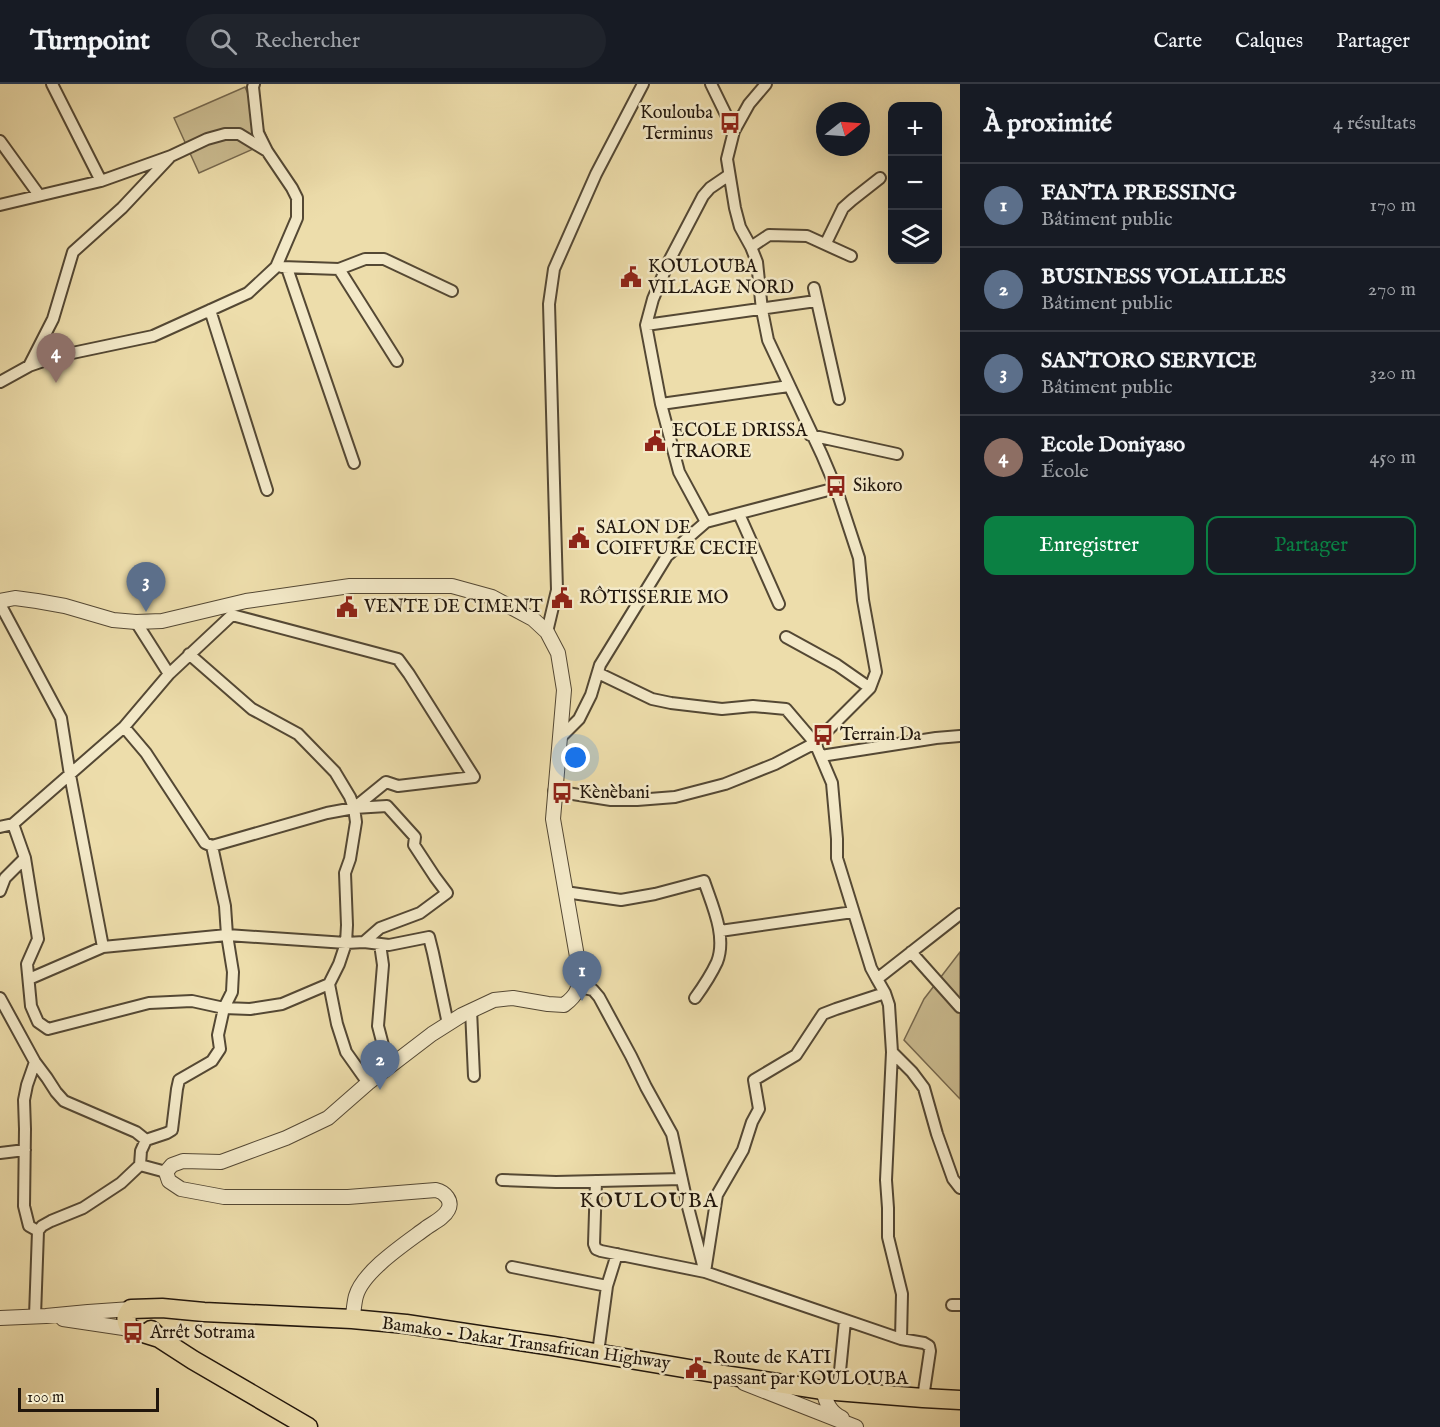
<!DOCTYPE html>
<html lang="fr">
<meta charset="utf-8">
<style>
body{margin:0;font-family:"IM FELL English",serif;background:#20242c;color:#f1f3f6}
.controls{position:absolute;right:18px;top:18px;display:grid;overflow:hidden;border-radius:12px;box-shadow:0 6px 24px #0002}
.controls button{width:54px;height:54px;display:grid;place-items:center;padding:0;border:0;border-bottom:2px solid #363941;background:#171b24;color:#f1f3f6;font:30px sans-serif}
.compass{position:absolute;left:816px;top:18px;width:54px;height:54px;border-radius:50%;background:#171b24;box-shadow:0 6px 24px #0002;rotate:73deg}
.scale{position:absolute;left:18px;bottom:15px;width:141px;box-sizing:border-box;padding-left:6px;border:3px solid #21160c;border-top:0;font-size:16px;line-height:21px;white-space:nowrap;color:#21160c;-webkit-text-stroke:4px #f3e9c8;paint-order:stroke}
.you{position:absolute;left:576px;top:674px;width:21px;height:21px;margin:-15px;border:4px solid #fff;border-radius:50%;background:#1a73e8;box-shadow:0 0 0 9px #1a73e833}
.badge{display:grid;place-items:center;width:39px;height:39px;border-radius:50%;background:#0b8043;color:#fff;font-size:20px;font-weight:700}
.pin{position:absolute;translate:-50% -50px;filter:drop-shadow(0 2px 3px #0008)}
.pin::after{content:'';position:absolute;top:32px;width:21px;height:18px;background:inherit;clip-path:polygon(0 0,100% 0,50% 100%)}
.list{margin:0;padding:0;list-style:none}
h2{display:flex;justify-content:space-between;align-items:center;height:78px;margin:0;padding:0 24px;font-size:26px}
h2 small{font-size:20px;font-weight:400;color:#9ea1a6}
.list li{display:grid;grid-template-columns:39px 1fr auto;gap:18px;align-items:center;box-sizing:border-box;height:84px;padding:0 24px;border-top:2px solid #363941}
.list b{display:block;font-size:22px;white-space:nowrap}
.list p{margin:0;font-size:20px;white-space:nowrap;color:#9ea1a6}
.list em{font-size:20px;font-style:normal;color:#9ea1a6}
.actions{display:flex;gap:12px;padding:18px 24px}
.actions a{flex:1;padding:14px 0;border:2px solid #0b8043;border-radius:12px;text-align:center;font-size:21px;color:#0b8043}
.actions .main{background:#0b8043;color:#fff}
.icon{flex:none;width:33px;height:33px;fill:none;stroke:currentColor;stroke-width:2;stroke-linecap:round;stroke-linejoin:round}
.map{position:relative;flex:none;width:960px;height:1343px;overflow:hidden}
header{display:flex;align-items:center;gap:36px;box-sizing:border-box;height:84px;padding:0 30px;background:#171b24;border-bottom:2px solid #363941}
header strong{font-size:28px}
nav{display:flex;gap:33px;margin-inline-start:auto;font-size:21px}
.search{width:420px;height:54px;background:#20242c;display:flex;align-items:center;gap:15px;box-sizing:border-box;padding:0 21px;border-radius:33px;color:#9ea1a6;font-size:22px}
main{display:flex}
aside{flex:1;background:#171b24}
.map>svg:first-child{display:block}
</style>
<header>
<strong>Turnpoint</strong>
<div class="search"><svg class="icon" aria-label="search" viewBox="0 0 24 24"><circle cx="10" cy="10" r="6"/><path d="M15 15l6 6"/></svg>Rechercher</div>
<nav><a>Carte</a><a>Calques</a><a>Partager</a></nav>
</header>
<main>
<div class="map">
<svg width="960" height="1343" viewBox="0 0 960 1343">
<rect width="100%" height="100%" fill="#edddab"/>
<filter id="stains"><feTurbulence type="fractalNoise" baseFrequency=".00333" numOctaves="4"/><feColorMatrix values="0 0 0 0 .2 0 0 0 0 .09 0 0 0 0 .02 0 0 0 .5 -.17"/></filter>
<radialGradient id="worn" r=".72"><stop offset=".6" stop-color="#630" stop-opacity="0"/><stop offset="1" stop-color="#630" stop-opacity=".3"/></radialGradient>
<!-- green -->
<path fill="#cabb90" stroke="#76684e" stroke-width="1.5" d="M 245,3 L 269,58 L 199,89 L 174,34 Z
M 960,868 L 960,1015 L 904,956 L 924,915 Z"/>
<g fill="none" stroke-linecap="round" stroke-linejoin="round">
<defs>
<path id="minor" d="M 52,0 L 101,97
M 711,0 L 734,47
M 0,57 L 39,111
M 0,121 L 101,97 L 171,72 L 207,55 L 225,50 L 239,50 L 267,67
M 826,159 L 843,124 L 852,116 L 880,94
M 751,163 L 769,151 L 807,152 L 851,172
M 282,183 L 339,185 L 397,277
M 287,184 L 354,379
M 339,185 L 365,175 L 384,175 L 452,207
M 814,204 L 839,315
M 210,226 L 267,406
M 646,241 L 816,217
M 29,282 L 53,235 L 73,168 L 122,124 L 169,74
M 0,298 L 29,282 L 58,272 L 153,252 L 248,209 L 276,183 L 297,134 L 297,114 L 292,104 L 267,67 L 258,49 L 253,3 L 254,0
M 661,320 L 789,302
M 810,351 L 897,370
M 739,430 L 779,520
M 706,438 L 679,388 L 661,320 L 646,241 L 653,215 L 669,177 L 703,112 L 710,104 L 729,91
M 0,520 L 61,634 L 70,691 L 103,863
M 136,538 L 169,590
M 547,548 L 557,506 L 549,220 L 554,185 L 596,90 L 643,0
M 786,553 L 837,581 L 870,604
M 189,570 L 252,625 L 298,650 L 335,688 L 350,713 L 354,724 L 356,738 L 350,775 L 345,789 L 347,841 L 346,859 L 339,880 L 329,900 L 337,940 L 346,968 L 368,999
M 598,589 L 652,615 L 671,619 L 722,625 L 753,622 L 786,625 L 815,659 L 832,699 L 837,755 L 837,774 L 871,884 L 877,895
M 124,643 L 146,669 L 205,759 L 212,762 L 327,729 L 354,724 L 387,722 L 415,753 L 414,761 L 435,793 L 447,809 L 420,829 L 380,844 L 364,858
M 560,654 L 579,635 L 591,611 L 600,581 L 667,472 L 706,438 L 836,404
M 821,672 L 936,654 L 960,652
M 554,707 L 611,716 L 637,716 L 675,713 L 725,700 L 775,680 L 815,659 L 870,604 L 876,588 L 863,516 L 859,474 L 836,404 L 822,371 L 768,256 L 762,226 L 757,178 L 751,163 L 740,143 L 735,124 L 727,75 L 734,47 L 749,20 L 766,0
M 13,740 L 25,774 L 38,855 L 27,880 L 31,922 L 38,938 L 48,945 L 149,919 L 192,917 L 224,924 L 250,925 L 282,920 L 329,900
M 0,743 L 13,740 L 124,643 L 169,590 L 232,531 L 398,575 L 409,590 L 474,693 L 398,702 L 386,698 L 354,724
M 0,807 L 5,794 L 25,774
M 565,808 L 621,816 L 655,810 L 704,797 C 712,821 727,852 717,878 C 711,891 703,903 695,914
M 720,847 L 853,828
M 380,860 L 383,881 L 378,942 L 384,965 L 395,978
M 911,868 L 960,923
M 29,895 L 103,863 L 227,851 L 346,859 L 364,858 L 389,861 L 429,853 L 433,869 L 448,940
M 579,903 L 593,906 L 599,913 L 631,972 L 646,1003 L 672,1050 L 688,1123 L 704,1185
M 0,914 L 35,978 L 47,994 L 56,1008 L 64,1017 L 136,1048 L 146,1056
M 471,926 L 474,992
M 892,968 L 912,988 L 924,1004 L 937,1050 L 953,1095 L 960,1104
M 35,978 L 27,1001 L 24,1016 L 25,1045 L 24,1122 L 29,1142 L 38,1147
M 0,1069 L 25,1066
M 140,1081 L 166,1088
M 502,1096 L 556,1098 L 682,1095
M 596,1097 L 594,1160 L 596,1165 L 601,1167 L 705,1188 L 901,1255 L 924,1259 L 929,1262 L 930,1267 L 923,1314
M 512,1183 L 607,1202
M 705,1188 L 717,1111 L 743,1066 L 752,1038 L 759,1025 L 754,996 L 796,971 L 823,930 L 836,925 L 885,909
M 952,1221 L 960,1221
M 35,1232 L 38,1147 L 42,1142 L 51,1137 L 83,1124 L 121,1099 L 140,1081 L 141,1067 L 146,1056 L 167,1049 L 172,1046 L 177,1005 L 179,996 L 212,977 L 220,965 L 218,951 L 224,924 L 232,908 L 233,888 L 227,851 L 225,822 L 212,762
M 901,1255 L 902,1210 L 888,1153 L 888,1124 L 886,1096 L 892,968 L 889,921 L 885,909 L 877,895 L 960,830
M 598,1269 L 607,1202 L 617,1170
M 838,1307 L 845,1237"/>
<path id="tertiary" d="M 0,517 L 15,514 L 37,517 L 65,522 L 113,536 L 136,538 L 162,537 L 246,517 L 350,502 L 452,502 L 492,513 L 533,535 L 547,548 L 558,569 L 564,606 L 553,735 L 579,884 C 579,903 580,909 564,921 L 548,920 L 513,914 L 494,916 L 462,931 L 432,950 L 368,999 L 328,1034 L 286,1054 L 248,1068 L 221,1078 L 183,1077 L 172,1081 L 166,1088 L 169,1097 L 181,1105 L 224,1113 L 348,1113 L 436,1106 C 445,1108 453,1117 448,1126 C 444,1134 433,1139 426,1144 C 406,1159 363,1187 356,1212 C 354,1219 354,1227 352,1235
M 0,1234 L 46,1232 L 88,1228 L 131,1225
M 63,1235 L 130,1245
M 744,1299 L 856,1343
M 823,1306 C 826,1319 830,1328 842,1334"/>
<path id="trunk" d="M 151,1246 L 159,1254 L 193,1276 L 308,1343
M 159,1254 L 130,1245 C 125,1237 125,1232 131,1225 L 162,1224 L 204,1228 L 352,1235 L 406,1240 L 553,1262 L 725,1291 L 823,1306 L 923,1314 L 960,1316"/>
</defs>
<!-- minor casing -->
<use href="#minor" stroke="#544834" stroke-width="14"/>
<!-- tertiary casing -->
<use href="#tertiary" stroke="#544834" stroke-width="16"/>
<!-- trunk casing -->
<use href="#trunk" stroke="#21160c" stroke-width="21"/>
<!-- minor -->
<use href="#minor" stroke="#f3e9c8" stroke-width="10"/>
<!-- tertiary -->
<use href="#tertiary" stroke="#f3e9c8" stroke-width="14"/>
<!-- trunk -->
<use href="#trunk" stroke="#edddab" stroke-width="18"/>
</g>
<!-- icons -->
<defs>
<symbol id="bus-bare" viewBox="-9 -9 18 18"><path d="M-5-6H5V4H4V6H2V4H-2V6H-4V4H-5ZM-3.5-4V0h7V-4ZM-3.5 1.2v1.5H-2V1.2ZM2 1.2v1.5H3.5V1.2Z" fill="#8f2418" stroke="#f3e9c8" stroke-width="2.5" paint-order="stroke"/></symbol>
<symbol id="civic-bare" viewBox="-9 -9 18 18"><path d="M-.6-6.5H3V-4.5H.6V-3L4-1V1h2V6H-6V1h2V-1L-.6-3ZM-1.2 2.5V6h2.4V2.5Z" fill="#8f2418" stroke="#f3e9c8" stroke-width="2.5" paint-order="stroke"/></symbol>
</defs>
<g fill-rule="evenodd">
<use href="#bus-bare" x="715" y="24" width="30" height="30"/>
<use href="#civic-bare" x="616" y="178" width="30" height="30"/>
<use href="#civic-bare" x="640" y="342" width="30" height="30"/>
<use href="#bus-bare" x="821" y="387" width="30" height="30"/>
<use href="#civic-bare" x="564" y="439" width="30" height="30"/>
<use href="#civic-bare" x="547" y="499" width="30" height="30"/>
<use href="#civic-bare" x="332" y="508" width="30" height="30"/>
<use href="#bus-bare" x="808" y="636" width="30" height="30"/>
<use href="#bus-bare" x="547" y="694" width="30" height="30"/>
<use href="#bus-bare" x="118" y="1234" width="30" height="30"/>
<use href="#civic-bare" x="681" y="1269" width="30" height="30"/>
</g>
<g text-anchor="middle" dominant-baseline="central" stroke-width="5" stroke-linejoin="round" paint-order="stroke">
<!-- poi labels -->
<g font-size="18" fill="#21160c" stroke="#f3e9c8" text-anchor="start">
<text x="713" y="29" text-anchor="end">Koulouba<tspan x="713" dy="21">Terminus</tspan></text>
<text x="648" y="183">KOULOUBA<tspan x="648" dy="21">VILLAGE NORD</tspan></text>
<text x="672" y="347">ECOLE DRISSA<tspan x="672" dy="21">TRAORE</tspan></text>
<text x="853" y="402">Sikoro</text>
<text x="596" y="444">SALON DE<tspan x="596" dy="21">COIFFURE CECIE</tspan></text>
<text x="579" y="514">RÔTISSERIE MO</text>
<text x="364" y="523">VENTE DE CIMENT</text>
<text x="840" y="651">Terrain Da</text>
<text x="579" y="709">Kènèbani</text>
<text x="150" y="1249">Arrêt Sotrama</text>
<text x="713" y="1274">Route de KATI<tspan x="713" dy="21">passant par KOULOUBA</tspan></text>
</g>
<!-- street labels -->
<g font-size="18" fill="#21160c" stroke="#f3e9c8">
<text transform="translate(526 1260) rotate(8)">Bamako - Dakar Transafrican Highway</text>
</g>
<!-- quarter labels -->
<g font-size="21" letter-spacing="1.5" fill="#21160c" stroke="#f3e9c8">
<text x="649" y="1117">KOULOUBA</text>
</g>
</g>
<rect width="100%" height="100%" filter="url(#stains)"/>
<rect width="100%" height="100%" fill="url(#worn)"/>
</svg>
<div class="controls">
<button>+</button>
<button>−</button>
<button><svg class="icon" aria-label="layers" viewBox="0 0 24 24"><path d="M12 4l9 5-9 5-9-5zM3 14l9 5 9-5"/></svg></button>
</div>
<svg class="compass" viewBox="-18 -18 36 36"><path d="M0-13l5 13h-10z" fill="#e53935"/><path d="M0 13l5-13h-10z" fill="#9ea1a6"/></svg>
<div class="scale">100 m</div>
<div class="you"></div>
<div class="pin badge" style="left:582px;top:917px;background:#5c6f8a">1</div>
<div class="pin badge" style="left:380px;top:1006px;background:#5c6f8a">2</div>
<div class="pin badge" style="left:146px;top:528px;background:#5c6f8a">3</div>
<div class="pin badge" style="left:56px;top:299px;background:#8d6e63">4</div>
</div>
<aside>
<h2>À proximité<small>4 résultats</small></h2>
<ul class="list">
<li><span class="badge" style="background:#5c6f8a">1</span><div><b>FANTA PRESSING</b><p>Bâtiment public</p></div><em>170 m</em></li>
<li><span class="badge" style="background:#5c6f8a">2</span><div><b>BUSINESS VOLAILLES</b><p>Bâtiment public</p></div><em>270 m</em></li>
<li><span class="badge" style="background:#5c6f8a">3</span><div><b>SANTORO SERVICE</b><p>Bâtiment public</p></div><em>320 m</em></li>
<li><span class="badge" style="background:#8d6e63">4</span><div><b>Ecole Doniyaso</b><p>École</p></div><em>450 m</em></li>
</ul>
<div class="actions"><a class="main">Enregistrer</a><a>Partager</a></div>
</aside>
</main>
